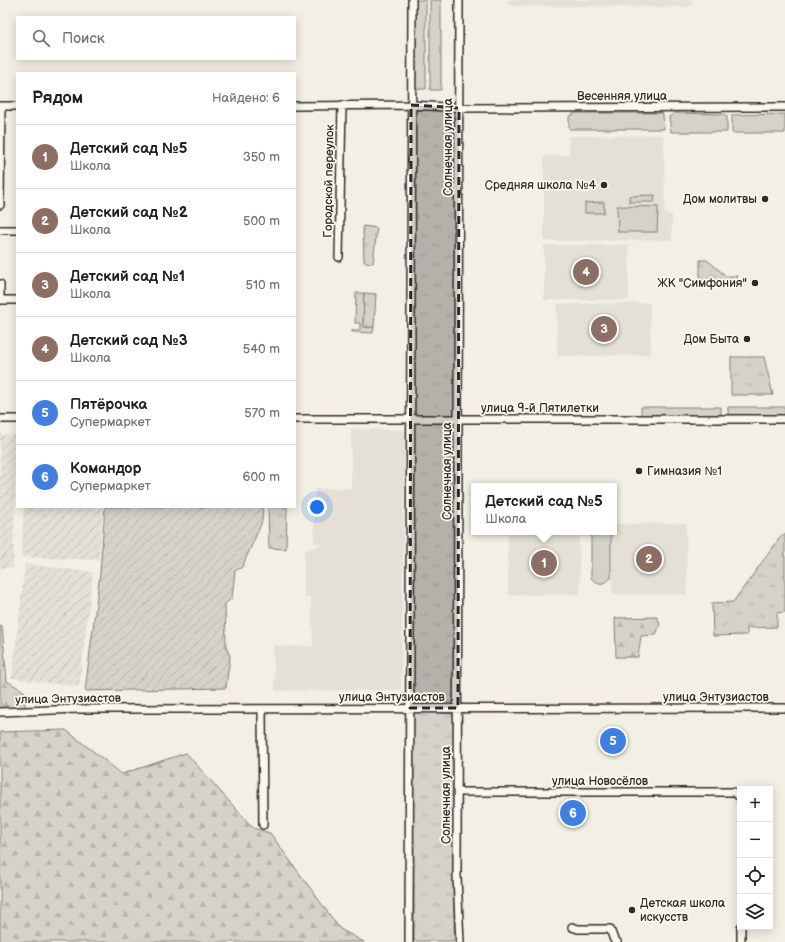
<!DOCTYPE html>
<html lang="ru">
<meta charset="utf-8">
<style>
body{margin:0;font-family:"Balsamiq Sans",sans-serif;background:#f6f6f6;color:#222}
.controls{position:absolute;right:12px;bottom:12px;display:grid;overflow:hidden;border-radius:0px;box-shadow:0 2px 10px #0003}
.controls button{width:36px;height:36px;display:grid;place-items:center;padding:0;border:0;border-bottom:1px solid #e0e0e0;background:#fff;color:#222;font:20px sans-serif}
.you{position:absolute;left:317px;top:507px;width:14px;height:14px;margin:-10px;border:3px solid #fff;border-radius:50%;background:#1a73e8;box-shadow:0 0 0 6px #1a73e833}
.badge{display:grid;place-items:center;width:26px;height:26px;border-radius:50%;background:#db2777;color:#fff;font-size:13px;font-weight:700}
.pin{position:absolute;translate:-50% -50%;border:2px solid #fff;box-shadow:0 1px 4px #0006}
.popup{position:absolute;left:471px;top:483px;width:146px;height:52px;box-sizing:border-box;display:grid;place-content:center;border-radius:0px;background:#fff;filter:drop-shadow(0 1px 3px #0005);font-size:13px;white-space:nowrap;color:#767676}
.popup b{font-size:15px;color:#222}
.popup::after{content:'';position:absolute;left:50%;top:100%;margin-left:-8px;border:8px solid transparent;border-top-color:#fff}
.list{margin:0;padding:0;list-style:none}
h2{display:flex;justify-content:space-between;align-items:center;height:52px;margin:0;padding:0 16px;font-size:17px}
h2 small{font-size:13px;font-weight:400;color:#767676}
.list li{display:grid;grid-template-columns:26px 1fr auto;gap:12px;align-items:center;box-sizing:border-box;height:64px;padding:0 16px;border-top:1px solid #e0e0e0}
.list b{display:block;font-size:15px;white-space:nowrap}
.list p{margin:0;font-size:13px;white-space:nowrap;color:#767676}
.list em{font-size:13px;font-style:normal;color:#767676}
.icon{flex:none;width:22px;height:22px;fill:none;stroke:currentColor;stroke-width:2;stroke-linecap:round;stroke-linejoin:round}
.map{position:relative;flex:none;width:785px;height:942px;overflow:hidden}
.search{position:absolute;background:#fff;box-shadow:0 2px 10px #0003;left:16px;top:16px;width:280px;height:44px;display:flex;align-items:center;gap:10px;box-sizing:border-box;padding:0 14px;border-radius:0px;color:#767676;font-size:15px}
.panel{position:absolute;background:#fff;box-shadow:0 2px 10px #0003;left:16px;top:72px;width:280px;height:436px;border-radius:0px}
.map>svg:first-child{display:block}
</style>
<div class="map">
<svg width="785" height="942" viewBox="0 0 785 942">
<defs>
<pattern id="industrial-furrows" width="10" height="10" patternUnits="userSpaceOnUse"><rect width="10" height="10" fill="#e4e0d6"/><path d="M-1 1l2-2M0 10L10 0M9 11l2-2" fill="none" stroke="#c4c0b8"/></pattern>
<pattern id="forest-firs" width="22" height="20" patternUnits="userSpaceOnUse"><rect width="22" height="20" fill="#d5d2c9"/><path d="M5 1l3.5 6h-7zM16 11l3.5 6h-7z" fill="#b7b4ad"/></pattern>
<pattern id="park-tufts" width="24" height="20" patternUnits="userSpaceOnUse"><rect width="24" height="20" fill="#d5d2c9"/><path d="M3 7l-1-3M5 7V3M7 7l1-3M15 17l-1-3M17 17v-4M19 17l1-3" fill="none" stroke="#b7b4ad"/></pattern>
<pattern id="garden-furrows" width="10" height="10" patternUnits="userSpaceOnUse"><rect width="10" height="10" fill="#d5d2c9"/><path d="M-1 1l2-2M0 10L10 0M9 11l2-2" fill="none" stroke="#b7b4ad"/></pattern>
</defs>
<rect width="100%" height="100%" fill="#f3efe4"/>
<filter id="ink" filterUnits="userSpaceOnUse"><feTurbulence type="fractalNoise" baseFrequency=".025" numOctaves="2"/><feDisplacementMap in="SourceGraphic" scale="8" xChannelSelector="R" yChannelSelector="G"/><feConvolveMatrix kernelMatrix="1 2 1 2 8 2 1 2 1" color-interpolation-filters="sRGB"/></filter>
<g filter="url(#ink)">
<!-- built -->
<path fill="#e4e0d6" d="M 507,0 L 692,0 L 692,4 L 689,7 L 511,6 L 507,3 Z
M 664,135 L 665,214 L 672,215 L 672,240 L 544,241 L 544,156 L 569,155 L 569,136 Z
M 544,245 L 629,245 L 629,300 L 544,300 Z
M 650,303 L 651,355 L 557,356 L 557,304 Z
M 351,429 L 405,430 L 401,690 L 275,691 L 273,646 L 313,646 L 311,597 L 304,597 L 304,551 L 317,546 L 321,543 L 314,543 L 315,489 L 351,488 Z
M 686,523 L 687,594 L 612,594 L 612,532 L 614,532 L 614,524 Z
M 508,532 L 579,532 L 580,594 L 508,595 Z"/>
<!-- industrial -->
<path fill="url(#industrial-furrows)" d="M 0,434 L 16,435 L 13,568 L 0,568 Z
M 24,507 L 103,507 L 99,560 L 21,557 Z
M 25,564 L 93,572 L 79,687 L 12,678 Z"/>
<!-- grass -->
<path fill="#d5d2c9" stroke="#807e7a" d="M 414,0 L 426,0 L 426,89 L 414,89 Z
M 430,0 L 441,0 L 441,90 L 430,90 Z
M 575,113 L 662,113 L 663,115 L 664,129 L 570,129 L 569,128 L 569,117 Z
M 674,113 L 724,114 L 727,116 L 727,132 L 671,132 L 669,117 Z
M 785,114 L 785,133 L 732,133 L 732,115 Z
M 655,195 L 654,202 L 629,202 L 629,196 Z
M 604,202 L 604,213 L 585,213 L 585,203 Z
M 617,206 L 658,207 L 657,232 L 618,232 Z
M 356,293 L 364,293 L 363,327 L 374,327 L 373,333 L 352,332 L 352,330 L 360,330 L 360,323 L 355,323 Z
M 641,407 L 721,407 L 721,416 L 641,416 Z
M 728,407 L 785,407 L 785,417 L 728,417 Z
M 592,532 L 610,532 L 611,534 L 611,578 C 604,585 598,585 591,578 L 591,534 Z"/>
<!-- forest -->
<path fill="url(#forest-firs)" stroke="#807e7a" d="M 657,617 L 660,624 L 656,635 L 641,636 L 638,657 L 616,657 L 615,618 Z
M 0,626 L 2,627 L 7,681 L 25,692 L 25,710 L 0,710 Z
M 66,730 L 122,774 L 186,753 L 253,828 L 270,833 L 340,929 L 364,942 L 0,942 L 0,732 Z"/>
<!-- park -->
<path fill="url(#park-tufts)" stroke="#807e7a" d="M 414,110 L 455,111 L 455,411 L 454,414 L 450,416 L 419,415 L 414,413 Z
M 363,226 L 377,228 L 373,263 L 364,262 Z
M 700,260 L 707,260 L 726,276 L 737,276 L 737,287 L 724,287 L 724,280 L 700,280 Z
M 364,293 L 376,294 L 374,327 L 363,327 Z
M 731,357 L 764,357 L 773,395 L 731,395 Z
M 417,421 L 449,422 L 453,425 L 455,429 L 454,700 L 452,702 L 417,701 L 413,697 L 413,425 Z
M 268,507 L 287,507 L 286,549 L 269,548 Z
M 785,534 L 785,612 L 777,613 L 777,627 L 747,628 L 747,635 L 713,636 L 712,603 L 733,602 L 782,535 Z
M 416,712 L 451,713 L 454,715 L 455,719 L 454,941 L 414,941 L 413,714 Z"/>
<!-- garden -->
<path fill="url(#garden-furrows)" stroke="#807e7a" d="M 105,507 L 263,507 L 262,521 L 259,529 L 242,567 L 235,571 L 232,598 L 225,604 L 226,647 L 230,656 L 226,688 L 85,691 L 100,573 Z"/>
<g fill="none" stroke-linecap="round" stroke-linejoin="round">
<defs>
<path id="minor" d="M 459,0 L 457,877 L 460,942
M 0,106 L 17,106
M 295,106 L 411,105 L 463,108 L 785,107
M 0,205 L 1,106
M 0,230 L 17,230
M 339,257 L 342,105
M 0,284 L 0,300
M 0,300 L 17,300
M 0,419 L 17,419
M 295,419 L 785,419
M 262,709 L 263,825
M 0,712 L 78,709 L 785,708
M 458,792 L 733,792 L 740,797
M 572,927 L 578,929 L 610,929 L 614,940 L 617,942
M 741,927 L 741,942
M 409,942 L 412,0"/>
</defs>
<!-- minor casing -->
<use href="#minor" stroke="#2b2b2b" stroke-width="10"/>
<!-- minor -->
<use href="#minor" stroke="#fbf7ec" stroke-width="7"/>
</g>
</g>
<!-- marked area -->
<path fill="#2b2b2b" fill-opacity="0.2" stroke="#2b2b2b" stroke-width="3" stroke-dasharray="8 5" stroke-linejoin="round" d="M 411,105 L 459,108 L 458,708 L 410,708 Z"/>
<!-- markers -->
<g fill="#2b2b2b" stroke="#fbf7ec" stroke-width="1.5">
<circle cx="604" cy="185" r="4"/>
<circle cx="765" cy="199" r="4"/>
<circle cx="755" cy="283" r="4"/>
<circle cx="747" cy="339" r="4"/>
<circle cx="639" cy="471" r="4"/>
<circle cx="632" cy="910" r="4"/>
</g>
<g text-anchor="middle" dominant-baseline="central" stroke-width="3.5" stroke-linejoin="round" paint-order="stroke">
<!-- street labels -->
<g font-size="12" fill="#2b2b2b" stroke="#fbf7ec">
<text x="622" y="96">Весенняя улица</text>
<text transform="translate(448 147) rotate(-90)">Солнечная улица</text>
<text transform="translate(329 181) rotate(-89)">Городской переулок</text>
<text x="540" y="408">улица 9-й Пятилетки</text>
<text transform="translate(447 471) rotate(-90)">Солнечная улица</text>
<text x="392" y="697">улица Энтузиастов</text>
<text x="716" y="697">улица Энтузиастов</text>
<text transform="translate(68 699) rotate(-1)">улица Энтузиастов</text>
<text x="600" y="781">улица Новосёлов</text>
<text transform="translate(446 795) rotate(-90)">Солнечная улица</text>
</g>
<!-- poi labels -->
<g font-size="12" fill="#2b2b2b" stroke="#fbf7ec" text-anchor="end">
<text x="596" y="185">Средняя школа №4</text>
<text x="757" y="199">Дом молитвы</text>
<text x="747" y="283">ЖК "Симфония"</text>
<text x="739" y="339">Дом Быта</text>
<text x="647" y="471" text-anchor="start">Гимназия №1</text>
<text x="640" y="903" text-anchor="start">Детская школа<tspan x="640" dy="14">искусств</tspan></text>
</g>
</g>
</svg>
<div class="controls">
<button>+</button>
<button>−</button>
<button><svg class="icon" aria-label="locate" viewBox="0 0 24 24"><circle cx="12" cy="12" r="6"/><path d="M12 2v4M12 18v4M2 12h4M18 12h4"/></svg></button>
<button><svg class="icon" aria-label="layers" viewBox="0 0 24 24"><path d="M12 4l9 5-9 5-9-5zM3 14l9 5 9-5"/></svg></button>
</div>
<div class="you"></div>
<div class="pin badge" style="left:544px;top:563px;background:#8d6e63">1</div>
<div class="popup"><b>Детский сад №5</b>Школа</div>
<div class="pin badge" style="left:649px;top:559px;background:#8d6e63">2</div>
<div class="pin badge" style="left:604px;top:329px;background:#8d6e63">3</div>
<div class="pin badge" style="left:586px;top:272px;background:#8d6e63">4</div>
<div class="pin badge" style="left:613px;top:741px;background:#3f7fe0">5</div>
<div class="pin badge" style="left:573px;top:813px;background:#3f7fe0">6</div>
<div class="search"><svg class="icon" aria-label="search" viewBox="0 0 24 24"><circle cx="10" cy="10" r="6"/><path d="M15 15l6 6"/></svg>Поиск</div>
<section class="panel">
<h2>Рядом<small>Найдено: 6</small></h2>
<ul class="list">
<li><span class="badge" style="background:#8d6e63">1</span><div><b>Детский сад №5</b><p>Школа</p></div><em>350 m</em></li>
<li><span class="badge" style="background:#8d6e63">2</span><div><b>Детский сад №2</b><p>Школа</p></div><em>500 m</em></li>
<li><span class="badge" style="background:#8d6e63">3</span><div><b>Детский сад №1</b><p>Школа</p></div><em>510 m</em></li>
<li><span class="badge" style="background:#8d6e63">4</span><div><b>Детский сад №3</b><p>Школа</p></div><em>540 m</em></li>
<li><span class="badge" style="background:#3f7fe0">5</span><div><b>Пятёрочка</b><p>Супермаркет</p></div><em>570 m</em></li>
<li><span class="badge" style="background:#3f7fe0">6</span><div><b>Командор</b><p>Супермаркет</p></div><em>600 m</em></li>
</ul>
</section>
</div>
